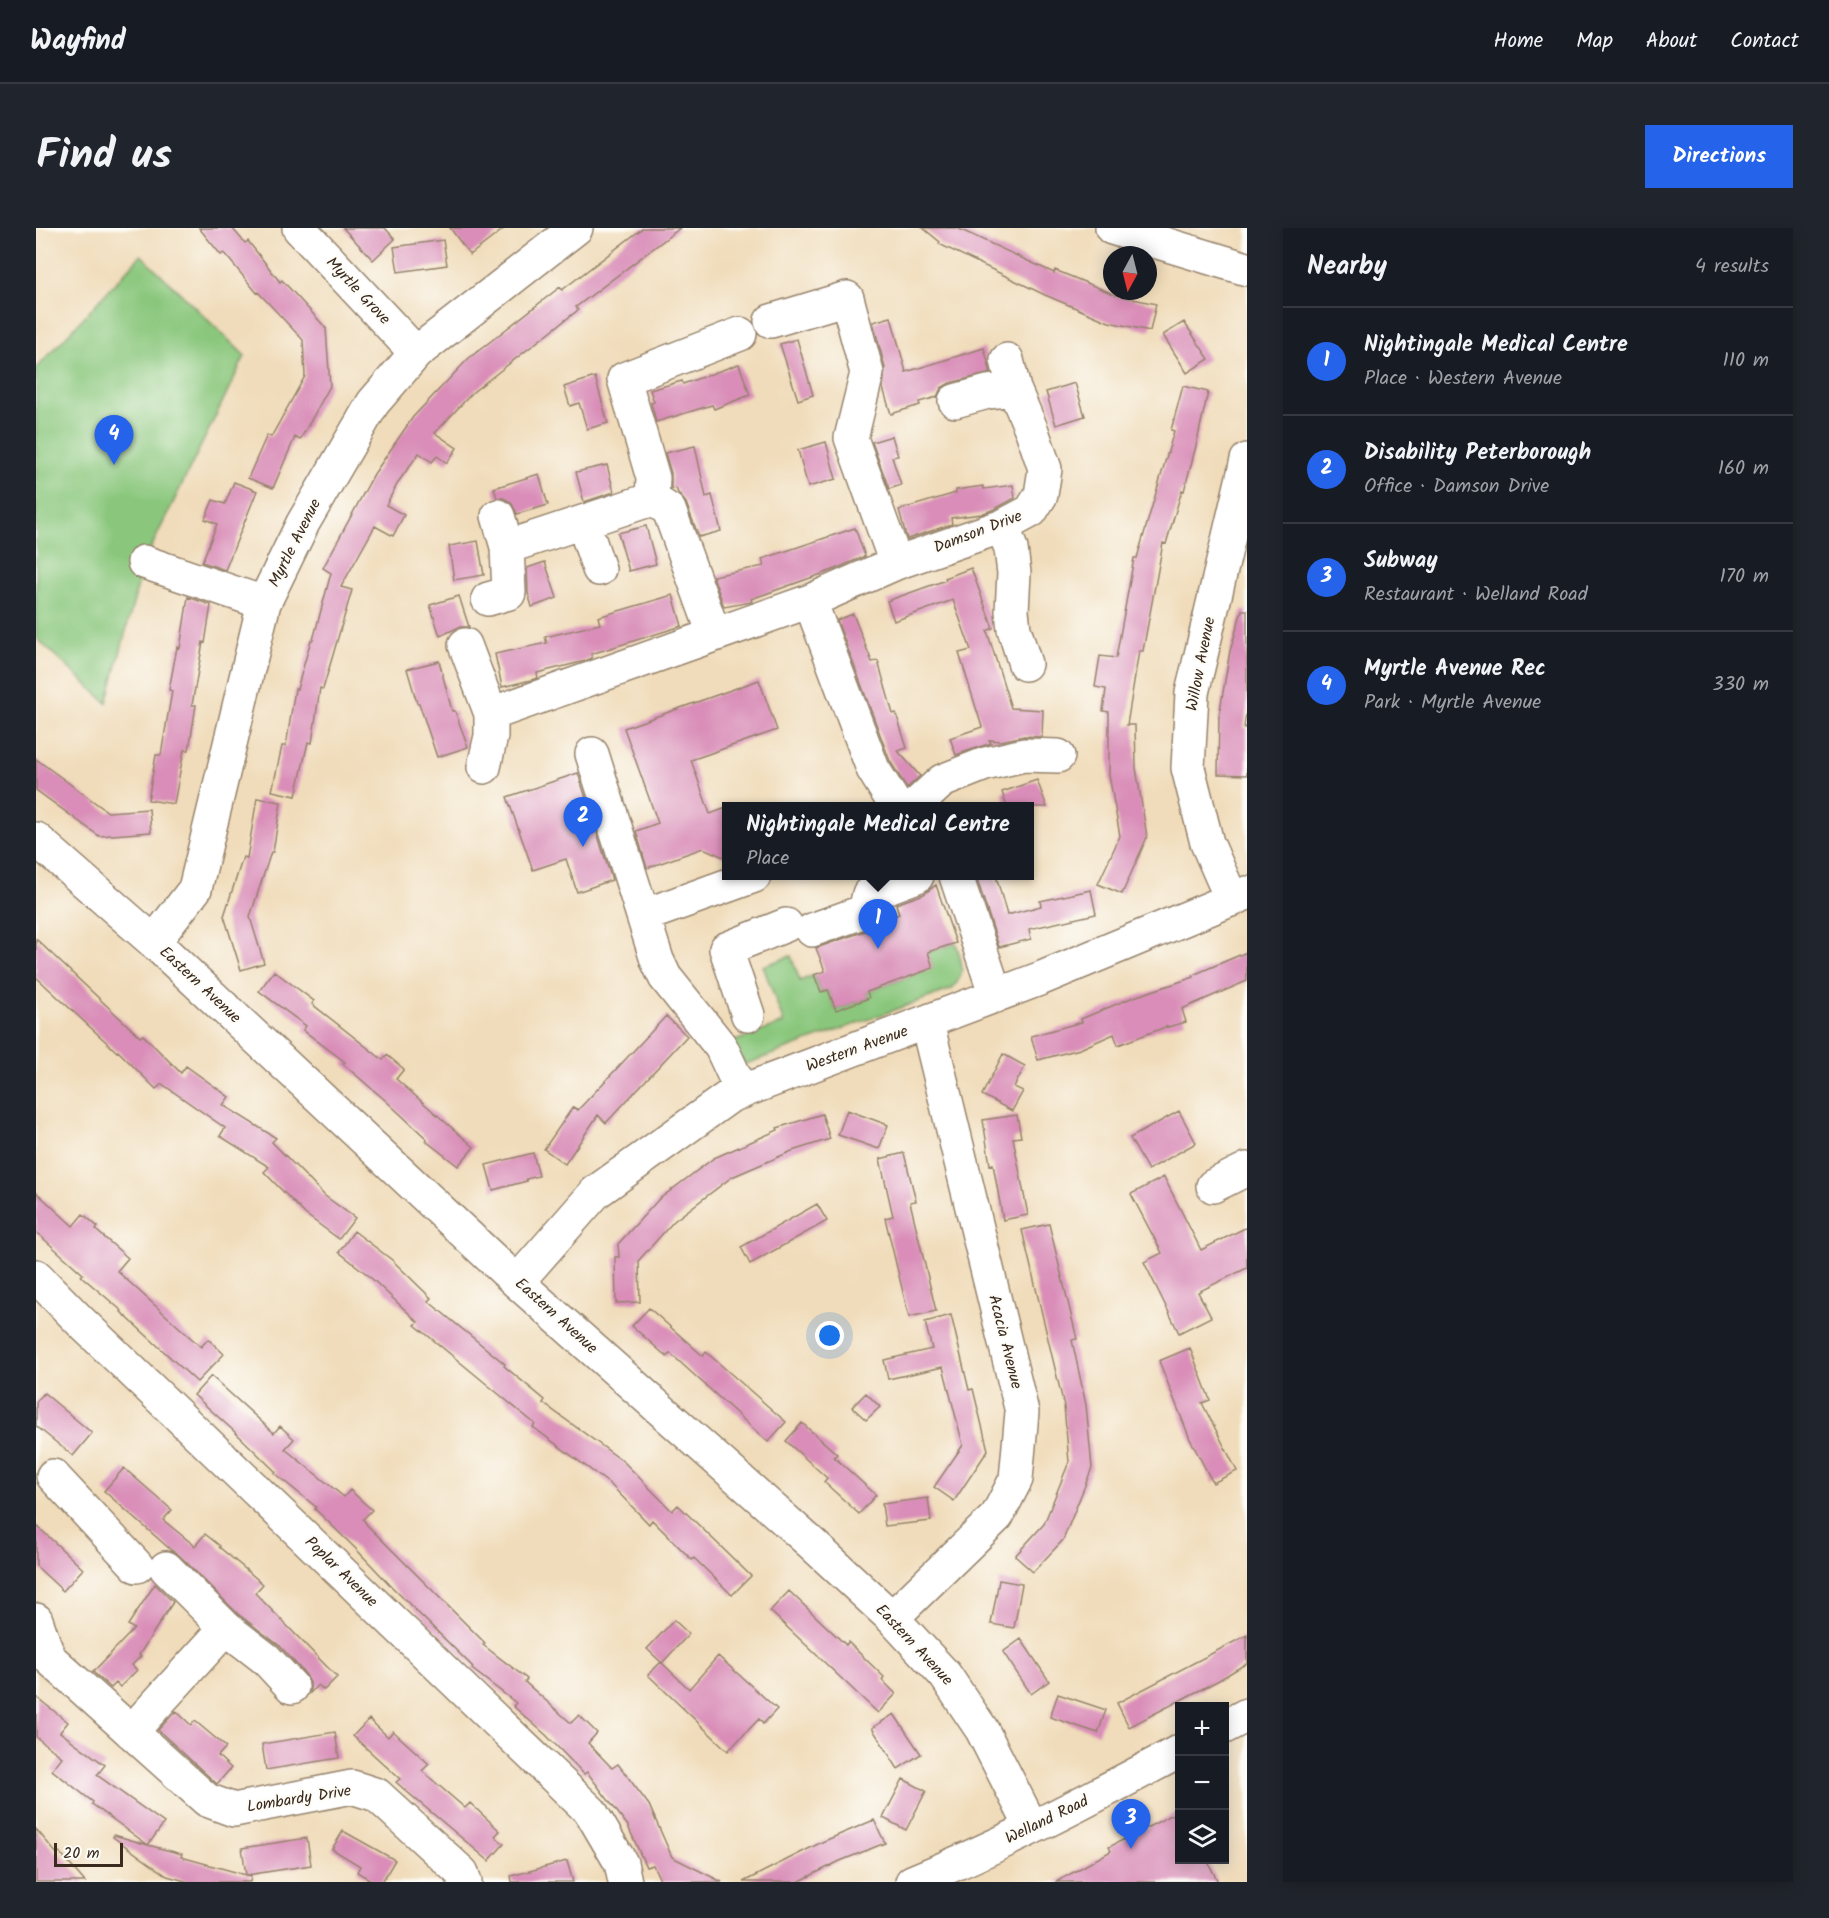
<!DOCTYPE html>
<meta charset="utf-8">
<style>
body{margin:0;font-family:Kalam,sans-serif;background:#20242c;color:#f1f3f6}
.controls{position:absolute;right:18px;bottom:18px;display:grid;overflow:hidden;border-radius:0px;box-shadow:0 3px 15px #0003}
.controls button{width:54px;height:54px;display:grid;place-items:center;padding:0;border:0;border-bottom:2px solid #363941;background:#171b24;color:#f1f3f6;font:30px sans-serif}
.compass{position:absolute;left:1067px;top:18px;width:54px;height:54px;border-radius:50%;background:#171b24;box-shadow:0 3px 15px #0003;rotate:187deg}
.scale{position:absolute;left:18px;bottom:15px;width:69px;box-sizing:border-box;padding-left:6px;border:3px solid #3b2a1e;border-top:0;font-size:16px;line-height:21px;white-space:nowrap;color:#3b2a1e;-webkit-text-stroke:4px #fdfcf7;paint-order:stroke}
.you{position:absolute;left:794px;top:1108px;width:21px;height:21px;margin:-15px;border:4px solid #fff;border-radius:50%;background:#1a73e8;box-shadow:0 0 0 9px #1a73e833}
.badge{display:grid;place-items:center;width:39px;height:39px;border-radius:50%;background:#2563eb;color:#fff;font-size:20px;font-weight:700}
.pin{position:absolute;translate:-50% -50px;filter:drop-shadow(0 2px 3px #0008)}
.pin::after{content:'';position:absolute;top:32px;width:21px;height:18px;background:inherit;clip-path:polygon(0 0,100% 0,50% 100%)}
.popup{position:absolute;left:686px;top:574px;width:312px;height:78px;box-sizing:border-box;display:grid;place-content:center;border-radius:0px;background:#171b24;filter:drop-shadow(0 2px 4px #0005);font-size:20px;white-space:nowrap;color:#9ea1a6}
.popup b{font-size:22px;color:#f1f3f6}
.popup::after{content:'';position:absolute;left:50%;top:100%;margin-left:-12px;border:12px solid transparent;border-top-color:#171b24}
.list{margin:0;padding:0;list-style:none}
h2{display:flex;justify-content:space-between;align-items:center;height:78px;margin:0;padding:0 24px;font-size:26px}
h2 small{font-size:20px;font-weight:400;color:#9ea1a6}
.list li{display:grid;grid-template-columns:39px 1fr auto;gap:18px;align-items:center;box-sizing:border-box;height:108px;padding:0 24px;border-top:2px solid #363941}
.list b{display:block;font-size:22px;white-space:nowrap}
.list p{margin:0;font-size:20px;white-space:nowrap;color:#9ea1a6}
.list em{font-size:20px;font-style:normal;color:#9ea1a6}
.icon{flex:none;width:33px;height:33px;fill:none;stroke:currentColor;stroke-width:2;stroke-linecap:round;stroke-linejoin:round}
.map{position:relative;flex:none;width:1211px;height:1654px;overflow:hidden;border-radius:0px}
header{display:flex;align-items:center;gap:36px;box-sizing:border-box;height:84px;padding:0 30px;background:#171b24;border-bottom:2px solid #363941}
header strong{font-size:28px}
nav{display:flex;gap:33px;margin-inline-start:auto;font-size:21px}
.intro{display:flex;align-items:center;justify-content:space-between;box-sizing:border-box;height:144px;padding:0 36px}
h1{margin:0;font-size:42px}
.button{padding:15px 27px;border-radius:0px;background:#2563eb;color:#fff;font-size:21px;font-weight:700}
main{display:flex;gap:36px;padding:0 36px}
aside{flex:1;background:#171b24;border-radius:0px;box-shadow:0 3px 15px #0003}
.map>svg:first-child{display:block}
</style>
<header>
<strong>Wayfind</strong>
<nav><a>Home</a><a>Map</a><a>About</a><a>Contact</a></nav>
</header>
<div class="intro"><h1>Find us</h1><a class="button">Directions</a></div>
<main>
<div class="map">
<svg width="1211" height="1654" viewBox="0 0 1211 1654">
<rect width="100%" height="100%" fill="#fdfcf7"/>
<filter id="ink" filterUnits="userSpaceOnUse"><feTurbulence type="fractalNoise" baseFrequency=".0167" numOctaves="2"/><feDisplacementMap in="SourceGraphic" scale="12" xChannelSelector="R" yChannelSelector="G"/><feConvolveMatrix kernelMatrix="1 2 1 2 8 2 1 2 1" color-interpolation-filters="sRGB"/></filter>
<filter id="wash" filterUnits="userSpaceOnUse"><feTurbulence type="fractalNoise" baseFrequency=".008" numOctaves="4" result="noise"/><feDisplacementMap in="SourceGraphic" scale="24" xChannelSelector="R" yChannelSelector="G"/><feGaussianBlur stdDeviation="1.35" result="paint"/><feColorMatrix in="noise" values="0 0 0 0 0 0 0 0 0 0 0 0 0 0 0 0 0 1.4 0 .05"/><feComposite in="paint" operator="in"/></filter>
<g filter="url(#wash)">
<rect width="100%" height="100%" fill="#f0dcba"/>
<!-- green -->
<path fill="#8ac77d" stroke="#62784e" stroke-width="1.5" d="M 105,27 L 209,128 L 108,334 L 71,475 L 0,410 L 0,141 Z
M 920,715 C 926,736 931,744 916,761 L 710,836 L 691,816 L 748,795 L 727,738 L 755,728 L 764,753 L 778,747 L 785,764 L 792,762 L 800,782 L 833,770 L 831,764 L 896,740 L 892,724 Z"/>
<g id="blocks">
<!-- building -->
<path fill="#d98db8" d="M 163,0 L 196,0 L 209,15 L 212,13 L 244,54 L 246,52 L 290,100 L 294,158 L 264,212 L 259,209 L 237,260 L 212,250 L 231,207 L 235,209 L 269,148 L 267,112 L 222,64 L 221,65 L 188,25 L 185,27 Z
M 307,0 L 349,0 L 359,11 L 337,32 Z
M 414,0 L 469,0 L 434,27 Z
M 607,0 L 644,0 L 540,79 L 542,82 L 437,164 L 399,205 L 421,220 L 411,235 L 401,228 L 396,234 L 383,225 L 363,253 L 350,277 L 368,287 L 357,308 L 339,298 L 305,359 L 316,362 L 287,461 L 284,460 L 276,515 L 272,514 L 260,568 L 236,563 L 246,518 L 250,518 L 259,461 L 261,461 L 275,412 L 277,412 L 295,345 L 287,340 L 338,246 L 377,189 L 432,131 L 524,59 L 526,62 Z
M 887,0 L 921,0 L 1018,45 L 1019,42 L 1080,67 L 1120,76 L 1114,103 L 1073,94 L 1009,67 L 903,16 L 904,14 Z
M 407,12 L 411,37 L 362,44 L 358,19 Z
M 855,89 L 870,144 L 948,120 L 955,145 L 914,155 L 905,160 L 901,169 L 883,174 L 884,177 L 855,186 L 847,160 L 849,140 L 837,94 Z
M 1148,94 L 1173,131 L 1151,145 L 1127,107 Z
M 761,111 L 777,167 L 762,172 L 744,116 Z
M 703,136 L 714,167 L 678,181 L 676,177 L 620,194 L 615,175 L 618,174 L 614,162 L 646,153 L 647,156 Z
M 559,149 L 572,195 L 551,201 L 543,175 L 534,178 L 528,159 Z
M 1039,155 L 1049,188 L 1020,197 L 1010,164 Z
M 1147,158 L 1172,164 L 1160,218 L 1148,263 L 1146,262 L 1130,316 L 1127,315 L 1107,423 L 1103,423 L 1091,497 L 1099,497 L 1100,540 L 1111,609 L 1086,666 L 1062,656 L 1084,608 L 1073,547 L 1073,484 L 1067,483 L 1070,461 L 1059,459 L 1064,428 L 1080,430 L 1098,330 L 1101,330 L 1138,203 L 1135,202 Z
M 856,208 L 862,228 L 856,229 L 865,257 L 853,261 L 836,214 Z
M 790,214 L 800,251 L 772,259 L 762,222 Z
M 659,218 L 670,269 L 676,267 L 685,303 L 663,309 L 650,275 L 642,265 L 640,260 L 635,261 L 635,245 L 629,225 Z
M 571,237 L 578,264 L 548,274 L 540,244 Z
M 503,246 L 512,277 L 481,286 L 475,274 L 467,270 L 461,270 L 458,260 Z
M 198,254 L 221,263 L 189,342 L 166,334 L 181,296 L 169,291 L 177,272 L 189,276 Z
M 977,257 L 979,270 L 959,281 L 945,286 L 915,290 L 916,296 L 871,311 L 863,282 L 920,265 L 920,262 L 947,258 L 948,261 Z
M 610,298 L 620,336 L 593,343 L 582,305 Z
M 819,300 L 829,328 L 797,342 L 715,371 L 716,374 L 688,379 L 677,348 L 728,338 L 726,331 Z
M 442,313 L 448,347 L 418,352 L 413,318 Z
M 509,334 L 521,370 L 496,379 L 492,365 L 491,340 Z
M 935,340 L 957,400 L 951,403 L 975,480 L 1007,482 L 1006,509 L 988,508 L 965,513 L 953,512 L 955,515 L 920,527 L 914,510 L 946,499 L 923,425 L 935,422 L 917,372 L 858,393 L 851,373 L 910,352 L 909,350 Z
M 637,367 L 646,398 L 555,426 L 556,430 L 549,433 L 501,445 L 502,450 L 495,452 L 466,459 L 459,426 L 511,415 L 509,409 L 564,396 L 562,389 Z
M 423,368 L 433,399 L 423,399 L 404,408 L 394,377 Z
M 152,369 L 175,377 L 169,415 L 167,414 L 156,477 L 160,477 L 153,522 L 148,522 L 138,576 L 112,572 L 120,527 L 125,527 L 136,463 L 133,462 L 141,419 L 144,420 Z
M 1206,382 L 1211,382 L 1211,479 L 1208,500 L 1211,500 L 1211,547 L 1182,546 L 1183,488 L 1194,423 Z
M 817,386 L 836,434 L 842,433 L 857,486 L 860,485 L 871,520 L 862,523 L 884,548 L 871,560 L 854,533 L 801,392 Z
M 403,433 L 416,483 L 419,483 L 432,519 L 401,529 L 383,475 L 381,475 L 371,441 Z
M 723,452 L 741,502 L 655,532 L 674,586 L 690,580 L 690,630 L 667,620 L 611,640 L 600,603 L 622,595 L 588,500 Z
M 0,531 L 72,584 L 113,581 L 115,604 L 63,608 L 0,562 Z
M 542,545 L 576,652 L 541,664 L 530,631 L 497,642 L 471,569 Z
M 1001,552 L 1011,579 L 971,579 L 966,564 Z
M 221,570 L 245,574 L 237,624 L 235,624 L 214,689 L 228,735 L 205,742 L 188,688 L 207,629 L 211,630 Z
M 940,648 L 960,648 L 971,687 L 1005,678 L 1004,673 L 1055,662 L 1060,686 L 993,701 L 995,711 L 963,719 Z
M 900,657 L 920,715 L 892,724 L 897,740 L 831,764 L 833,770 L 800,782 L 792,762 L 785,764 L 778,747 L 789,743 L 780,720 L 835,701 L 844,693 L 863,686 L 860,676 L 888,666 Z
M 0,711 L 104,809 L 107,807 L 145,845 L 150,838 L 193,869 L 187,877 L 240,910 L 236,914 L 289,968 L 319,990 L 303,1011 L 269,986 L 228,944 L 233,939 L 184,908 L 189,900 L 126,856 L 120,861 L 82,823 L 81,824 L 0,749 Z
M 1211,724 L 1211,753 L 1146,781 L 1150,794 L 1132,799 L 1132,798 L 1082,817 L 1078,806 L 1044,821 L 1002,832 L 995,808 L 1046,794 L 1045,791 L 1095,770 L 1158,749 L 1157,747 Z
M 238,743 L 278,773 L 276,776 L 347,832 L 351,827 L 368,841 L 360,851 L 438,919 L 422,938 L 390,913 L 391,911 L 349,872 L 307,836 L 309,834 L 267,802 L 270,798 L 223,763 Z
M 630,788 L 651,808 L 570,895 L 562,887 L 529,936 L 508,921 L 537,879 L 542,882 Z
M 967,826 L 989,838 L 978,859 L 987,863 L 976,883 L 946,867 Z
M 811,882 L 852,897 L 843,921 L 802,907 Z
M 1143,883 L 1160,915 L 1112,942 L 1094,910 Z
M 786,886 L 794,911 L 756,923 L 696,949 L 638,993 L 603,1032 L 604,1074 L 580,1075 L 579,1029 L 583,1029 L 582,1016 L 622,972 L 678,930 L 742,902 L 741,900 Z
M 981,887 L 985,909 L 977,910 L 992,987 L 967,992 L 957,936 L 954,937 L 947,892 Z
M 497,925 L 503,948 L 490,951 L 491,953 L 457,962 L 450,937 Z
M 868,925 L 880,973 L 874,974 L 900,1083 L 873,1089 L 849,990 L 857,988 L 844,931 Z
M 1128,949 L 1165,1022 L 1211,999 L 1211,1040 L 1162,1064 L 1175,1089 L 1143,1105 L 1108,1034 L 1126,1025 L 1095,966 Z
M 0,964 L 37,998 L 47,986 L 62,999 L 60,1002 L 92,1030 L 81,1043 L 165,1119 L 172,1111 L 188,1126 L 161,1154 L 85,1084 L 86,1083 L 45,1048 L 47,1046 L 0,1004 Z
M 781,976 L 791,993 L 714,1036 L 705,1019 Z
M 1013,996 L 1041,1111 L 1036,1112 L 1050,1177 L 1056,1240 L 1027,1312 L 997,1344 L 979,1328 L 1008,1296 L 1033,1234 L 1028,1178 L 986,1002 Z
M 318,1003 L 356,1032 L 395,1070 L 392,1073 L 469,1136 L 468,1138 L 509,1172 L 507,1175 L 588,1234 L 636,1283 L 642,1277 L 715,1348 L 696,1367 L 658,1330 L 656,1332 L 616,1292 L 613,1296 L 575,1257 L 497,1199 L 499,1196 L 379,1097 L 382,1094 L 332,1047 L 303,1024 Z
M 613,1080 L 667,1128 L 670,1124 L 750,1194 L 732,1214 L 634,1125 L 631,1129 L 596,1098 Z
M 915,1087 L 933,1162 L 937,1161 L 952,1222 L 918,1273 L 898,1259 L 927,1217 L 907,1139 L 852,1151 L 848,1132 L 896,1121 L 889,1094 Z
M 1154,1120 L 1174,1172 L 1166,1175 L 1201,1243 L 1177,1255 L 1154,1211 L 1123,1133 Z
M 175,1148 L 238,1205 L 244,1198 L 258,1211 L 249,1221 L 308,1269 L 314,1262 L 336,1282 L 327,1291 L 331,1297 L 449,1415 L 447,1417 L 491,1451 L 489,1454 L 535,1495 L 543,1487 L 561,1505 L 552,1515 L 576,1540 L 582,1536 L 613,1577 L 636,1629 L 686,1654 L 625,1654 L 617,1637 L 610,1639 L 592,1598 L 551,1544 L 548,1546 L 510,1507 L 477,1478 L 480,1475 L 436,1441 L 437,1439 L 357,1360 L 319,1320 L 279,1281 L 280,1279 L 238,1245 L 240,1244 L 200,1205 L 158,1167 Z
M 8,1165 L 56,1205 L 37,1228 L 0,1198 L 0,1174 Z
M 830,1165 L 844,1179 L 830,1192 L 816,1179 Z
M 766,1195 L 801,1226 L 798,1229 L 840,1267 L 823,1286 L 788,1254 L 791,1250 L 750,1213 Z
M 88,1240 L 136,1282 L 127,1292 L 159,1318 L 169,1306 L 184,1318 L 183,1319 L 227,1356 L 219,1365 L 301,1449 L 288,1462 L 282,1457 L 274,1465 L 274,1455 L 270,1447 L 244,1418 L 202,1386 L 143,1327 L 135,1322 L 68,1263 Z
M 892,1270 L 895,1293 L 849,1298 L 846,1276 Z
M 0,1297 L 47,1341 L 27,1363 L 0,1338 Z
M 963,1352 L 986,1356 L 978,1400 L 955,1396 Z
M 119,1356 L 137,1374 L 103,1427 L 105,1428 L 96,1437 L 101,1442 L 84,1459 L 80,1455 L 75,1460 L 57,1444 L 98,1401 L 92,1397 Z
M 753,1363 L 810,1417 L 812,1414 L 848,1449 L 846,1452 L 860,1466 L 842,1485 L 734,1383 Z
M 638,1392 L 653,1406 L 626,1435 L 611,1421 Z
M 1211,1407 L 1211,1435 L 1183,1452 L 1093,1499 L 1081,1475 Z
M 985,1411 L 1013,1453 L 995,1466 L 967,1424 Z
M 682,1428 L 741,1481 L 727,1496 L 723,1491 L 692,1523 L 612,1447 L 625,1434 L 653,1461 Z
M 1022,1466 L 1070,1482 L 1062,1505 L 1014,1489 Z
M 0,1469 L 32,1494 L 24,1504 L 69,1537 L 61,1547 L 128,1595 L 112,1617 L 146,1626 L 145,1629 L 210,1647 L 206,1620 L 271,1610 L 275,1637 L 211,1647 L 215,1648 L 214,1654 L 153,1654 L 131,1648 L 77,1609 L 78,1607 L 112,1617 L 56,1576 L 57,1574 L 16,1542 L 26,1529 L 0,1509 Z
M 140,1483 L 155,1497 L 159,1493 L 190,1519 L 182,1528 L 195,1540 L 181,1556 L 122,1502 Z
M 858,1486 L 885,1526 L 862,1541 L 836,1500 Z
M 333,1491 L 352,1509 L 357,1503 L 393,1536 L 386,1543 L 429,1580 L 434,1575 L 464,1603 L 459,1608 L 468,1616 L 453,1633 L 370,1563 L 360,1554 L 364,1551 L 317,1508 Z
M 299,1504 L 303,1530 L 230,1542 L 226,1516 Z
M 867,1551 L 890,1563 L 870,1602 L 847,1590 Z
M 1143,1583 L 1143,1632 L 1171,1632 L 1182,1654 L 1020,1654 L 1075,1623 L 1073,1619 Z
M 838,1592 L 849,1615 L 804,1633 L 762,1654 L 707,1654 L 786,1614 Z
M 0,1601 L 21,1626 L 23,1624 L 49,1654 L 0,1654 Z
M 307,1603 L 359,1632 L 346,1654 L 338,1654 L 321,1644 L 324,1638 L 296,1621 Z
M 531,1633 L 537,1654 L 476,1654 L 475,1648 Z"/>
</g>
</g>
<g filter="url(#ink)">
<use href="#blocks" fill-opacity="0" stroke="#96836c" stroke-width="1.5"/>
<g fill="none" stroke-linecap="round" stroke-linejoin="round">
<defs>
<path id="minor" d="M 263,0 L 380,125
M 1076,0 L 1211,41
M 735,93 L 811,70 L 831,145 L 815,210 L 860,335
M 919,173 L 952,164 L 978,161
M 547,294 L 563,341
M 967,298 L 975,321 L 978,345 L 976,383 L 978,401 L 989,436
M 471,319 L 616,271
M 108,334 L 228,375
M 452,371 L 473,365 L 471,319 L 462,288
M 678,406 L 633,282 L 616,271 L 617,250 L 588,151 L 704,106
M 429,417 L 455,486 L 455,508 L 448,539
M 455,486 L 774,373
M 556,526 L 621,732 L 629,749 L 685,819 L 706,864
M 860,578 L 837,541 L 774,373 L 860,335 L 967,298 L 995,283 L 1005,267 L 1009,241 L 996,203 L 978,161 L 971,132
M 879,578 L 906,553 L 949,536 L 988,527 L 1022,528
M 0,611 L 118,714 L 481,1054 L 775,1315 L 856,1390 L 909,1447 L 946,1502 L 996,1600
M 920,648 L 960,768
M 1196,672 L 1171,615 L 1152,540 L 1156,465 L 1211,232
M 607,688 L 718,648
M 776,702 L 829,683 L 833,666 L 881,648
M 118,714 L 159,661 L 228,375 L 267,295 L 337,175 L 380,125 L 540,0
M 712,787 L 690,721 L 750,697
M 1177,958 L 1211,941
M 0,1048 L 45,1094 L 555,1584 L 585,1635 L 589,1654
M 481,1054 L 560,964 L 694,868 L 1006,750 L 1211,665
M 17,1248 L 101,1338
M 130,1340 L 190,1400 L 230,1431 L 256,1459
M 856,1390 L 961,1288 L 980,1251 L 986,1184 L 891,795
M 0,1392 L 13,1430 L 171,1572 L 198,1582 L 316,1559 L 341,1567 L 426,1645 L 429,1654
M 1188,1499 L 1211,1487
M 95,1504 L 190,1400
M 876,1654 C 968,1617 1056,1570 1144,1523"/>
</defs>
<!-- minor casing -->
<use href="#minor" stroke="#96836c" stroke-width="36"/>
<!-- minor -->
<use href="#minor" stroke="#fff" stroke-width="33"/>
</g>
</g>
<g text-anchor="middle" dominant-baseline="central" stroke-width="4.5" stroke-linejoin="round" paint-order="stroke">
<!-- street labels -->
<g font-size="16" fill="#3b2a1e" stroke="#fdfcf7">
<text transform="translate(322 63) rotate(47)">Myrtle Grove</text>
<text transform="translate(942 304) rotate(-21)">Damson Drive</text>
<text transform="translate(259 315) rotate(-63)">Myrtle Avenue</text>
<text transform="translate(1165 436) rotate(-79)">Willow Avenue</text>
<text transform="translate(164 757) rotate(43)">Eastern Avenue</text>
<text transform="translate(821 821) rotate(-20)">Western Avenue</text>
<text transform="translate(520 1088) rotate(42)">Eastern Avenue</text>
<text transform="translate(969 1114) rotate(76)">Acacia Avenue</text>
<text transform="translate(305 1344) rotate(44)">Poplar Avenue</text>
<text transform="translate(878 1417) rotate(47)">Eastern Avenue</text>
<text transform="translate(263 1571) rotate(-9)">Lombardy Drive</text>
<text transform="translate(1011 1592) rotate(-26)">Welland Road</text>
</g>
</g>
</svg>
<div class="controls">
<button>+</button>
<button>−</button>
<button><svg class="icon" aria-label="layers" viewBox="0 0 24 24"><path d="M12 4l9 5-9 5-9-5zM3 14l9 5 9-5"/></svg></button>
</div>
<svg class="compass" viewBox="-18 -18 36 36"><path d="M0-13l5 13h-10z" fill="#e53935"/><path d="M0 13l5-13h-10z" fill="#9ea1a6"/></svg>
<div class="scale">20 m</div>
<div class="you"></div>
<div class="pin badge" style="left:842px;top:721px">1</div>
<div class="popup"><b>Nightingale Medical Centre</b>Place</div>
<div class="pin badge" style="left:547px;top:619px">2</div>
<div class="pin badge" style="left:1095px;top:1621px">3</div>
<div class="pin badge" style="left:78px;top:237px">4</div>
</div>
<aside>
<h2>Nearby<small>4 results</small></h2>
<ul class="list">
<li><span class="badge">1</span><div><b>Nightingale Medical Centre</b><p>Place · Western Avenue</p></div><em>110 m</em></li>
<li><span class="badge">2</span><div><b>Disability Peterborough</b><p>Office · Damson Drive</p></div><em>160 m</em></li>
<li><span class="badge">3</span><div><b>Subway</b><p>Restaurant · Welland Road</p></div><em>170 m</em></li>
<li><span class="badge">4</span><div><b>Myrtle Avenue Rec</b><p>Park · Myrtle Avenue</p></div><em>330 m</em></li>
</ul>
</aside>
</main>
